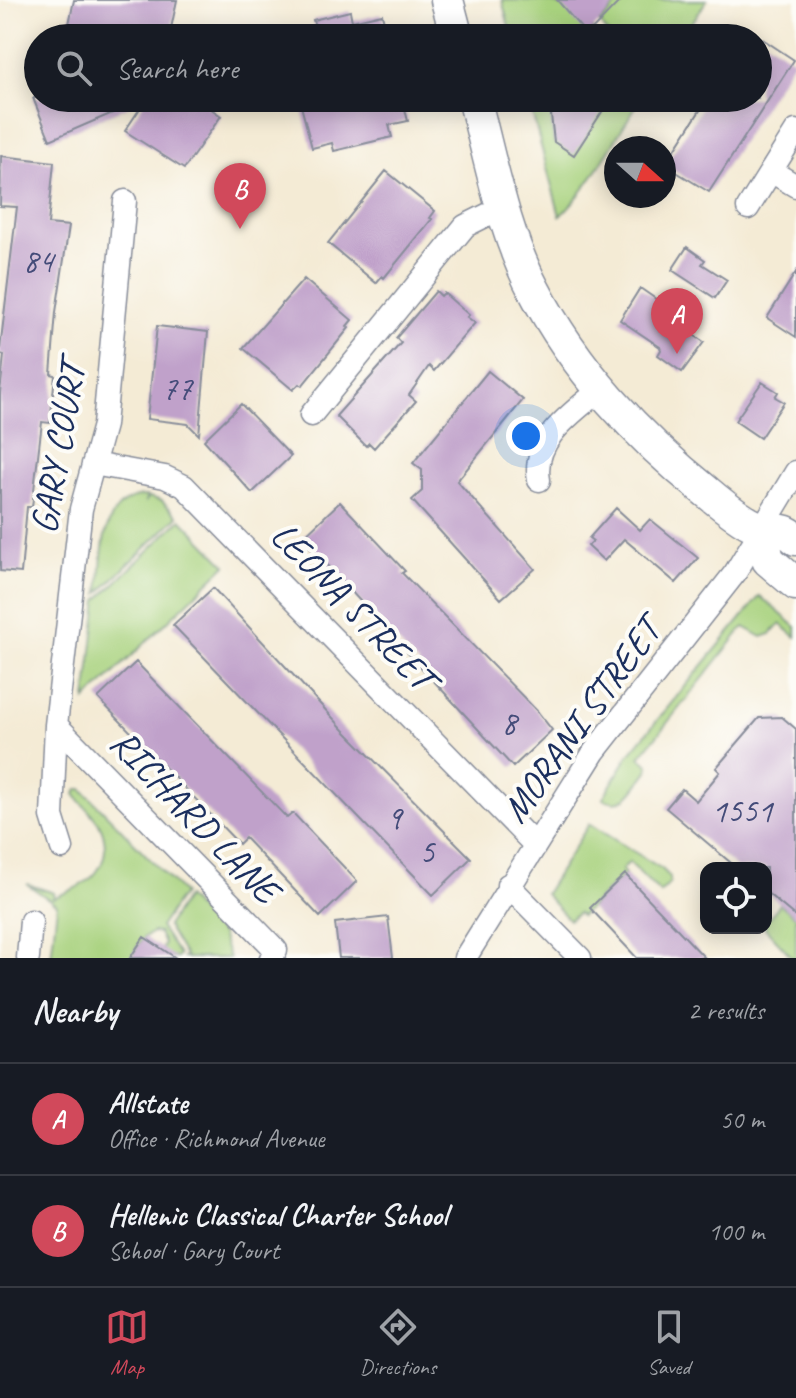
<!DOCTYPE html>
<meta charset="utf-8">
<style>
body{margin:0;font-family:Caveat,sans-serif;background:#20242c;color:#f1f3f6}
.controls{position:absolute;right:24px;bottom:24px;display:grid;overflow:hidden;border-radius:16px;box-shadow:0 4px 20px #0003}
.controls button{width:72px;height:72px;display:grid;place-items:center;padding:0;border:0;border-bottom:2px solid #363941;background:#171b24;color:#f1f3f6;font:40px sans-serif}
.compass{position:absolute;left:604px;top:136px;width:72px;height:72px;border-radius:50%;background:#171b24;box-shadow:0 4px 20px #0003;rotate:111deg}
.you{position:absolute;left:526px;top:436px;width:28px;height:28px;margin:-20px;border:6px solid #fff;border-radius:50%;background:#1a73e8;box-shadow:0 0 0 12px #1a73e833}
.badge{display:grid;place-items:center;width:52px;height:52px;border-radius:50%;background:#d1495b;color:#fff;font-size:26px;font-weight:700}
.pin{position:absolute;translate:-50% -66px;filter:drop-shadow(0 2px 4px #0008)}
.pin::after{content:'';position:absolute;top:42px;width:28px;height:24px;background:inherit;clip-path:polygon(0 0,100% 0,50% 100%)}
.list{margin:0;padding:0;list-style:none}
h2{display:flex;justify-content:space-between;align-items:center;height:104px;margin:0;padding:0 32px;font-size:34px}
h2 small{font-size:26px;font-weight:400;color:#9ea1a6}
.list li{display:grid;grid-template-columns:52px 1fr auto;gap:24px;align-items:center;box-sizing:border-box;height:112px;padding:0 32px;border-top:2px solid #363941}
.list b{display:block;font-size:30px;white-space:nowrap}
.list p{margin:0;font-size:26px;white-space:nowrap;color:#9ea1a6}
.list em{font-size:26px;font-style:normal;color:#9ea1a6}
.icon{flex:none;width:44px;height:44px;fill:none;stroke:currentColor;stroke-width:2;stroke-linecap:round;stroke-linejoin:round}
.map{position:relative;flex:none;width:796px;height:958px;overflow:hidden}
.search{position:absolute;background:#171b24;box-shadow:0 4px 20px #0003;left:24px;right:24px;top:24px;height:88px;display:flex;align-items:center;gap:20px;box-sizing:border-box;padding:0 28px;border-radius:44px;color:#9ea1a6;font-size:30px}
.sheet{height:328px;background:#171b24}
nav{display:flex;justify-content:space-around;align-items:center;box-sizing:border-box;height:112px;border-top:2px solid #363941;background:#171b24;font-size:22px;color:#9ea1a6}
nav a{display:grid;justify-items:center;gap:4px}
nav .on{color:#d1495b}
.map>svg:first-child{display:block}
</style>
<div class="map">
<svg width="796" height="958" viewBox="0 0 796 958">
<rect width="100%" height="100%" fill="#fdfcf7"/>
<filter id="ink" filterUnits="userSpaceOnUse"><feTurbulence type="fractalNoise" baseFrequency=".0125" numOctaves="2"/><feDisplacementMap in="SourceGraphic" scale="16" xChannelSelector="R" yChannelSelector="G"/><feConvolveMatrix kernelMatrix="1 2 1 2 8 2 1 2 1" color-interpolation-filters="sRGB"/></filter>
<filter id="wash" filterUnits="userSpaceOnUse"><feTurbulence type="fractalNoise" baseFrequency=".006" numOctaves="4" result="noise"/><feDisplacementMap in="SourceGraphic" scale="32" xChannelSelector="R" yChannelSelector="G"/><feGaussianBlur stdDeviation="1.8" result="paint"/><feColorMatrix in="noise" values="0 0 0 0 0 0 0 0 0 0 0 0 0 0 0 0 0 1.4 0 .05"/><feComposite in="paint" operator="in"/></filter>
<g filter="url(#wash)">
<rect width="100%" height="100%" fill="#f4ebd5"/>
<!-- green -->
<path fill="#a8d27e" stroke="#62806e" stroke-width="2" d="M 502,0 C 548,0 573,0 599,38 L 512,38 Z
M 621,0 L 707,0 L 682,38 L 611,38 L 600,23 Z
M 528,98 L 561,98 L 551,115 L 554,142 L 611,98 L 634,98 L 635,108 C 612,143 591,187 560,216 Z
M 146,496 L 146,501 L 149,497 L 162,501 L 178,516 L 99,593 C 103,559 98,497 146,496 Z
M 181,519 L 226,565 L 86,700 L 98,600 Z
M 760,596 L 796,627 L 796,637 L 780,624 L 771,634 L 762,637 L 744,627 L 640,757 L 649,766 L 648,771 C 635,787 626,811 603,798 L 630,753 Z
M 78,789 L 82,789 L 183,893 L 160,927 L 179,955 L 177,958 L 171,958 L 161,951 L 164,944 L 159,933 L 153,932 L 144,937 L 134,952 L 142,958 L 51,958 L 57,905 L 27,884 L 54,893 L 53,898 C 77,888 103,879 105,849 C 105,840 104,832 99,824 C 93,814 82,805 75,794 Z
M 589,824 L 662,869 L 670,877 L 670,883 L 660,893 L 629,862 L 622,870 L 625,874 L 581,916 L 578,913 L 569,920 L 545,894 Z
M 186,897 L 221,934 L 229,958 L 183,958 L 185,956 L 167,926 Z
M 780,904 L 796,917 L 796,958 L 793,958 L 765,928 L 766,921 Z"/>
<g id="blocks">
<!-- building -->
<path fill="#c0a1ca" d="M 74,0 L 177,0 L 169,38 L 135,38 L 69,24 Z
M 557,0 L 621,0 L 587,35 Z
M 350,11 L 352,21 L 382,14 L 388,38 L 313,38 L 312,31 L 316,30 L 313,20 Z
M 758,36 L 794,60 L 709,192 L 665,165 L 708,98 L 758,98 Z
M 33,98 L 145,98 L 145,99 L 50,140 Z
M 147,98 L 196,98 L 221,116 L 184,169 L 125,131 Z
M 299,98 L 402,98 L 408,121 L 389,125 L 392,137 L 334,151 L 332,143 L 312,148 Z
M 561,98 L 611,98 L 574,155 L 554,142 L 551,115 Z
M 1,156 L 54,162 L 48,224 L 69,226 L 56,312 L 51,374 L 55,375 L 50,423 L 42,422 L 32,507 L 27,507 L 21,573 L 0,571 L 0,393 L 4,355 L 0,354 L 0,349 L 17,207 L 0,206 Z
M 386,171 L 435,211 L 430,218 L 432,219 L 384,278 L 382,276 L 376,283 L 328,243 Z
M 687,247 L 705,260 L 702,264 L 727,280 L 715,298 L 672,270 Z
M 796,272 L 796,337 L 767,318 Z
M 304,279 L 352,320 L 347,326 L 349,328 L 302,386 L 299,384 L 293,390 L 243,348 Z
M 640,288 L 696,327 L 692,334 L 704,342 L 682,372 L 658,355 L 661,350 L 660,347 L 620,320 Z
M 436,291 L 441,296 L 444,293 L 469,315 L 467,317 L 475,323 L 434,371 L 429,366 L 409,395 L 416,401 L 374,448 L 369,443 L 366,446 L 336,416 L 401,343 L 396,338 Z
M 157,326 L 208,332 L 199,435 L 188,424 L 147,419 Z
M 488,371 L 523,400 L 457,481 L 535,569 L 501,599 L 412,500 L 422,491 L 422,470 L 413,463 Z
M 762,382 L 778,392 L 775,397 L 784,402 L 760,438 L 735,421 Z
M 241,404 L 291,456 L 252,493 L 204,440 Z
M 340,502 L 405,571 L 402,573 L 537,711 L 552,730 L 513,767 L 302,538 Z
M 616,508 L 640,530 L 650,519 L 698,558 L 676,583 L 624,539 L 604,561 L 588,546 L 593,541 L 589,538 Z
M 213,588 L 344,730 L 471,858 L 433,895 L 173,625 Z
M 136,662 L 287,818 L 293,813 L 357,881 L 320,917 L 245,838 L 239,844 L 98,698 Z
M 782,717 L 796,729 L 796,917 L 766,892 L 766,868 L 737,868 L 666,808 L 682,789 L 696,801 L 720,772 L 716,768 L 759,718 Z
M 625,874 L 642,892 L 705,958 L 637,958 L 590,908 Z
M 388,917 L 393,958 L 339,958 L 335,923 Z
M 144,937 L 176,958 L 130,958 Z"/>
</g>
</g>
<g filter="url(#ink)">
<use href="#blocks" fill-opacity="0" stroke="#888d9a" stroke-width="2"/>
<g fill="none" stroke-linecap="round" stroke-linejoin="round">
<defs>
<path id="street" d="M 771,171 L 796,186
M 748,208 L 796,131
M 311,415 L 465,226 L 503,207
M 93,464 L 165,477 L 184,486 L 535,845
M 539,480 C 531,439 574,412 602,388
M 56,725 L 276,950 L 271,958
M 62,848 L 52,816 L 56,725 L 81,509 L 104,425 L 125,201
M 508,885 L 580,958
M 28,958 L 31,921
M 465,958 L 594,752 L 735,573 L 796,472"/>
<path id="secondary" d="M 447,0 L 457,38
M 474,98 C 491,161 503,231 534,290 C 574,368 638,437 707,492 C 720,503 747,525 763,529 C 779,533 782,526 796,539
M 761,529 L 768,560 L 796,584"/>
</defs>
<!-- street casing -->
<use href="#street" stroke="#888d9a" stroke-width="25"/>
<!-- secondary casing -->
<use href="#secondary" stroke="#888d9a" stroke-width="35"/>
<!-- street -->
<use href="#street" stroke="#fff" stroke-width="22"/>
<!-- secondary -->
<use href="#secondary" stroke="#fff" stroke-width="32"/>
</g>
</g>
<g text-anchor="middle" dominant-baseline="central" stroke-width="8" stroke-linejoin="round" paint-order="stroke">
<!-- number labels -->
<g font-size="34" fill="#444c79">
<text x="38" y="260">84</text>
<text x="177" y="387">77</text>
<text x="509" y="722">8</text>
<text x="742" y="810">1551</text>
<text x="394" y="817">9</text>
<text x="427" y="851">5</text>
</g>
<!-- street labels -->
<g font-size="38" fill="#1b2f5e" stroke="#fdfcf7">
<text transform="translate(58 448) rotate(-80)">GARY COURT</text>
<text transform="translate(353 606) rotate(46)">LEONA STREET</text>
<text transform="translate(581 720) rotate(-54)">MORANI STREET</text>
<text transform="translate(195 816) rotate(46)">RICHARD LANE</text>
</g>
</g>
</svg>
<div class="controls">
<button><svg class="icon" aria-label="locate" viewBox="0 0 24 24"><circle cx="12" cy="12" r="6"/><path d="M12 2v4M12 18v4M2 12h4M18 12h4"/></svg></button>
</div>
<svg class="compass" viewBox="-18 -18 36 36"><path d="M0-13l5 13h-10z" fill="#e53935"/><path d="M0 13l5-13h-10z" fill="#9ea1a6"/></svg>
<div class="you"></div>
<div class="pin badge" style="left:677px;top:354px">A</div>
<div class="pin badge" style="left:240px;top:229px">B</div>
<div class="search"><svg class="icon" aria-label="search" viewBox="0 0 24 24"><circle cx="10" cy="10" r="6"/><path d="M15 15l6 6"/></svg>Search here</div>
</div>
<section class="sheet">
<h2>Nearby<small>2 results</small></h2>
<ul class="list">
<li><span class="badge">A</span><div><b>Allstate</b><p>Office · Richmond Avenue</p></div><em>50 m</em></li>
<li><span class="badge">B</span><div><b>Hellenic Classical Charter School</b><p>School · Gary Court</p></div><em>100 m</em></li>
</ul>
</section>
<nav>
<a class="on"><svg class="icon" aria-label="map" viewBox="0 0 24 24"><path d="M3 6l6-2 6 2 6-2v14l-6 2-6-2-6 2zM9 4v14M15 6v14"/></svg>Map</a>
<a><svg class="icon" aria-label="directions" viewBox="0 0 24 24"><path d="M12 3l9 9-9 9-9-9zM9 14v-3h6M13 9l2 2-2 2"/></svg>Directions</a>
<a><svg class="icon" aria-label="saved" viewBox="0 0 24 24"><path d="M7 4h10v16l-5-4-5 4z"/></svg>Saved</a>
</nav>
